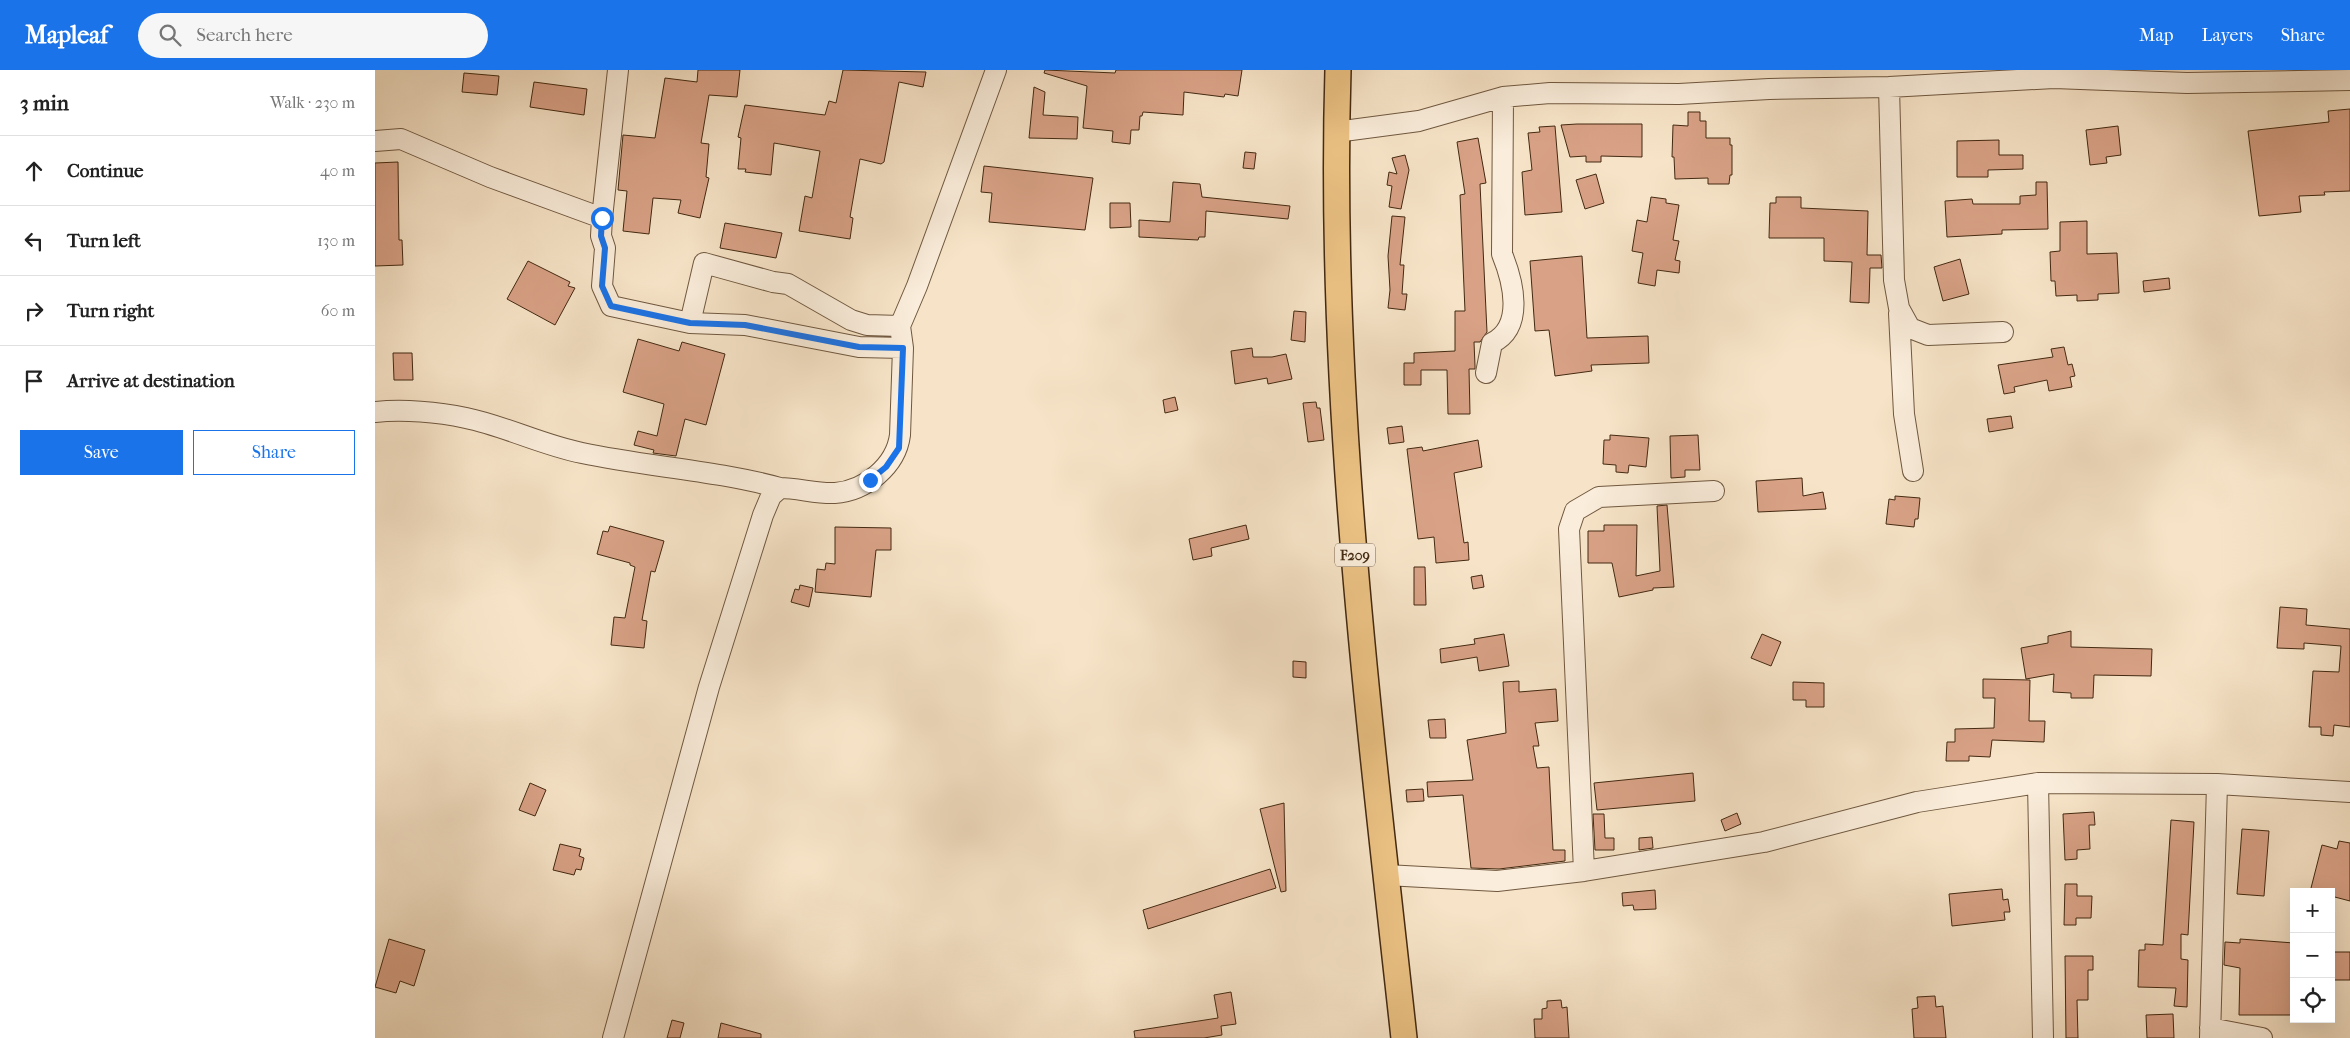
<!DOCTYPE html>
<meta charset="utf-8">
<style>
body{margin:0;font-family:"IM FELL French Canon",serif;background:#f6f6f6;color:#222}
.controls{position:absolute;right:15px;bottom:15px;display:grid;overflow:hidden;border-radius:0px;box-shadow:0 5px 20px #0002}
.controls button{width:45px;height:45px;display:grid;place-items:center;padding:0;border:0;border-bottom:1px solid #e0e0e0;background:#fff;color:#222;font:25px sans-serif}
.stop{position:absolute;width:15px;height:15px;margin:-11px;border:4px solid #1a73e8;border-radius:50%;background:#fff}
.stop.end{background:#1a73e8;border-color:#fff;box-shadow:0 1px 5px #0008}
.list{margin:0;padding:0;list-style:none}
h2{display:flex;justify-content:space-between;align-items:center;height:65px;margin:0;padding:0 20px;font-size:21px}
h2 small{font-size:16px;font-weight:400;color:#767676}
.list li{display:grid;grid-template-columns:32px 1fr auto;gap:15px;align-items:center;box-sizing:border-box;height:70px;padding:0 20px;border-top:1px solid #e0e0e0}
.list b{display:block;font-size:19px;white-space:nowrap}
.list em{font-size:16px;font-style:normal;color:#767676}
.actions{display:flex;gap:10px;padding:15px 20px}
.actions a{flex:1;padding:11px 0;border:1px solid #1a73e8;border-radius:0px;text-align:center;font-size:18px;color:#1a73e8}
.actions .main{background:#1a73e8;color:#fff}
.icon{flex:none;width:28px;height:28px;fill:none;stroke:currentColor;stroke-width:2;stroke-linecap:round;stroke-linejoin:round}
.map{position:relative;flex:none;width:1975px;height:968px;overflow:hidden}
header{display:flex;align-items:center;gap:30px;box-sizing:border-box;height:70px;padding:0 25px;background:#1a73e8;color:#fff}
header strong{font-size:24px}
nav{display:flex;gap:28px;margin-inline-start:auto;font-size:18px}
.search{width:350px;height:45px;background:#f6f6f6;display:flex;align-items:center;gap:12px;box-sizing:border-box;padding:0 18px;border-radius:28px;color:#767676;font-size:19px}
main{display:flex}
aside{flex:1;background:#fff}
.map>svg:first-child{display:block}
</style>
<header>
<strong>Mapleaf</strong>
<div class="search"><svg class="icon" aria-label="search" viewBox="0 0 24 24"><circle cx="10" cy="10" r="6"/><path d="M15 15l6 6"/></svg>Search here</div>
<nav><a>Map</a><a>Layers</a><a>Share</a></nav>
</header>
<main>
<aside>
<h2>3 min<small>Walk · 230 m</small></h2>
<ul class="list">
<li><svg class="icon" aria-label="ahead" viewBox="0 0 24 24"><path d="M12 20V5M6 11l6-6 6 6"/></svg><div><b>Continue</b></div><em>40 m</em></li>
<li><svg class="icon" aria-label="left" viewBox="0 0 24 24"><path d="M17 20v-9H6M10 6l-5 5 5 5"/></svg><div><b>Turn left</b></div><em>130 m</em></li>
<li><svg class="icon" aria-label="right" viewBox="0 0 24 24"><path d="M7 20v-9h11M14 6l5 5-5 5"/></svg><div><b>Turn right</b></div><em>60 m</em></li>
<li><svg class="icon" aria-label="arrive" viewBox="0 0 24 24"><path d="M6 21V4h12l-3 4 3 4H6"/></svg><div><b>Arrive at destination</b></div></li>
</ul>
<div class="actions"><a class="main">Save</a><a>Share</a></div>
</aside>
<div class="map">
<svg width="1975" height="968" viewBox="0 0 1975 968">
<rect width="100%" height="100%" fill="#f7e4c8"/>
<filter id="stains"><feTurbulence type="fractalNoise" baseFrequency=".004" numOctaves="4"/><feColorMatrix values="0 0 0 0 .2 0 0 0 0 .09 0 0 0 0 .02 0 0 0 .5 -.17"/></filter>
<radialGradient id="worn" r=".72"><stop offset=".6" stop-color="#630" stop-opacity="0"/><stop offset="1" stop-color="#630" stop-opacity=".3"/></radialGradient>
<!-- building -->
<path fill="#d9a287" stroke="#432911" d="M 323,0 L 365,0 L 362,27 L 334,25 L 326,73 L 334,74 L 331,107 L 334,108 L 325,148 L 303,143 L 306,130 L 278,128 L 274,164 L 248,161 L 252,121 L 243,120 L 248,65 L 280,68 L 290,8 L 322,12 Z
M 468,0 L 551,2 L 548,17 L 524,12 L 509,92 L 506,94 L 485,89 L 475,147 L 478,148 L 475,169 L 424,161 L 430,126 L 437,128 L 445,81 L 399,73 L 396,105 L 370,102 L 371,99 L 363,99 L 366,68 L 363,67 L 370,35 L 450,45 L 454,31 L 461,33 Z
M 670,0 L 740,3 L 741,0 L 867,0 L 863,26 L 850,24 L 849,27 L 809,22 L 808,45 L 768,42 L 767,46 L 765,46 L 764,60 L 756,60 L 755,74 L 737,72 L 738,61 L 708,58 L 712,16 L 669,3 Z
M 89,3 L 124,6 L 122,25 L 87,22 Z
M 159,12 L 212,19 L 209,45 L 155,37 Z
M 659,17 L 670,22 L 668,45 L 703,47 L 702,69 L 654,68 Z
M 1975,39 L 1975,121 L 1949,122 L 1950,125 L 1924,126 L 1926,142 L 1884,146 L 1873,61 L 1954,52 L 1953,41 Z
M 1313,42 L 1325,42 L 1325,51 L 1331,51 L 1331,68 L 1355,68 L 1355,75 L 1357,75 L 1357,105 L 1355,105 L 1354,114 L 1333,114 L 1333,108 L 1300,109 L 1299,87 L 1297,87 L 1298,55 L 1313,56 Z
M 1202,54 L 1267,54 L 1267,87 L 1226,86 L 1226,92 L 1211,92 L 1211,86 L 1195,87 L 1186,55 Z
M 1180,56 L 1187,142 L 1150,145 L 1147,102 L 1157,100 L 1153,63 L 1165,62 L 1164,57 Z
M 1743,56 L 1746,85 L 1731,87 L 1732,93 L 1715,95 L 1711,60 Z
M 1103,68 L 1111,113 L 1105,114 L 1112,262 L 1105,272 L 1099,272 L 1100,296 L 1100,299 L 1094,299 L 1095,344 L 1073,344 L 1072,300 L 1046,300 L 1046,315 L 1029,315 L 1029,293 L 1039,293 L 1039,283 L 1080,281 L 1080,241 L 1090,241 L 1085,125 L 1090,124 L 1082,72 Z
M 1624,70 L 1624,85 L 1648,85 L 1648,99 L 1613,100 L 1613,107 L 1582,107 L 1582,71 Z
M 870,82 L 881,83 L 879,99 L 868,98 Z
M 1030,85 L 1034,100 L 1026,139 L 1014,137 L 1017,116 L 1012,115 L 1014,102 L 1022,104 L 1017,88 Z
M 23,92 L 24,170 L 27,170 L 28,195 L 0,196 L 0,93 Z
M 609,96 L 718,108 L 710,160 L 614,152 L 617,123 L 606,122 Z
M 1221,104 L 1229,133 L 1210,139 L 1201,110 Z
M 798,112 L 825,114 L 827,127 L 915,136 L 913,149 L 831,141 L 830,167 L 824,167 L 823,170 L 764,167 L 764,150 L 795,152 Z
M 1661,112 L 1672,112 L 1673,159 L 1627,160 L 1627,164 L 1572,167 L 1570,131 L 1597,129 L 1598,134 L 1645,134 L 1645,126 L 1661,125 Z
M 1276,127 L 1291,129 L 1291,133 L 1304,135 L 1298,170 L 1304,171 L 1300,190 L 1305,191 L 1304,203 L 1282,200 L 1280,216 L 1263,213 L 1268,183 L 1257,181 L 1262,150 L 1272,152 Z
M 1401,127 L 1426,127 L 1426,138 L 1493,141 L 1492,185 L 1506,185 L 1507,198 L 1495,198 L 1494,233 L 1475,232 L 1477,192 L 1449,191 L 1449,168 L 1394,168 L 1395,133 L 1401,133 Z
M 735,133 L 755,133 L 756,157 L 735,158 Z
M 1017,146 L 1030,147 L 1025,195 L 1029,195 L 1027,224 L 1032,224 L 1030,240 L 1013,238 L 1015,220 L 1013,186 Z
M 1712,151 L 1712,184 L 1742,183 L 1744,223 L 1723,224 L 1723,230 L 1702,231 L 1702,225 L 1681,226 L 1680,211 L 1676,211 L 1675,182 L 1685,181 L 1685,152 Z
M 350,153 L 407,163 L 401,188 L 345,178 Z
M 1207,186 L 1212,268 L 1273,266 L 1274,293 L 1216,295 L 1217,301 L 1180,306 L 1174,260 L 1160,261 L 1155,191 Z
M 1585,189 L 1594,224 L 1568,231 L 1559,197 Z
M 153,191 L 195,212 L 193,216 L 200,218 L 180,255 L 132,229 Z
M 1794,208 L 1795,219 L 1769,222 L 1768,211 Z
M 919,241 L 931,242 L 930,272 L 916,270 Z
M 263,269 L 304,281 L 307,272 L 350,284 L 331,355 L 310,349 L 301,386 L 278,383 L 279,380 L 259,375 L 263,361 L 282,366 L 289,334 L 248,322 Z
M 1689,277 L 1693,295 L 1697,294 L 1700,306 L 1695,307 L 1697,317 L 1674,321 L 1672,310 L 1639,317 L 1640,322 L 1629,324 L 1623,295 L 1678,287 L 1676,279 Z
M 877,278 L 878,287 L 897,287 L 911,284 L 917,309 L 893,314 L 892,308 L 860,314 L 856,281 Z
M 18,283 L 37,283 L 38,310 L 19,310 Z
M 800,327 L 803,340 L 790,343 L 788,330 Z
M 941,332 L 942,338 L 945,338 L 949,370 L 933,372 L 928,333 Z
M 1636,346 L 1638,358 L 1614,362 L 1612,349 Z
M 1027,356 L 1029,372 L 1014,374 L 1012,358 Z
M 1235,365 L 1274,368 L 1271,397 L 1254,395 L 1253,403 L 1241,402 L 1241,395 L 1228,394 L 1229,370 L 1235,370 Z
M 1323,365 L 1325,400 L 1310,400 L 1310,407 L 1296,408 L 1295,366 Z
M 1103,370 L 1107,397 L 1079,403 L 1089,473 L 1093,472 L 1094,490 L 1061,493 L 1059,467 L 1043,469 L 1032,379 L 1047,377 L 1048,381 Z
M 1427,408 L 1428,426 L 1448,422 L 1451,439 L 1383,442 L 1381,411 Z
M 1520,426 L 1545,428 L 1543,449 L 1540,449 L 1539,457 L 1511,454 L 1514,429 L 1520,430 Z
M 1292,435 L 1299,517 L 1278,518 L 1278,520 L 1244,527 L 1237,493 L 1213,493 L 1213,461 L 1229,461 L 1229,455 L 1262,455 L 1261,506 L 1285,501 L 1282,436 Z
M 871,455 L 874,469 L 836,478 L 837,486 L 818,490 L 814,469 Z
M 235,456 L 289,471 L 280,502 L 276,501 L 267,550 L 272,551 L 269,578 L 236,575 L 239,547 L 250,548 L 260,497 L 255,495 L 255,493 L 222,484 L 228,461 L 233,462 Z
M 460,457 L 516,458 L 516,480 L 501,480 L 496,527 L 440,522 L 442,499 L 450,500 L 451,493 L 460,494 Z
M 1039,497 L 1050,497 L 1051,535 L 1039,535 Z
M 1107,505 L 1109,517 L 1098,519 L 1096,507 Z
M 425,515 L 438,518 L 434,537 L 416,532 L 420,519 L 424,520 Z
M 1905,537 L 1932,539 L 1931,555 L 1975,559 L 1975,657 L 1959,655 L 1958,666 L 1946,665 L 1946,657 L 1934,657 L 1938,601 L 1964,602 L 1966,576 L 1929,573 L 1929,579 L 1902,578 Z
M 1696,561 L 1696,577 L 1777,579 L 1776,606 L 1719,605 L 1718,628 L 1696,628 L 1696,623 L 1678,622 L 1679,604 L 1651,609 L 1646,578 L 1673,573 L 1673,566 Z
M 1129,564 L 1134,596 L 1104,601 L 1102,587 L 1066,593 L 1065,579 L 1100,574 L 1099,569 Z
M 1387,564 L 1406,572 L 1396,596 L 1376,588 Z
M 918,591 L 931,592 L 931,608 L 918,607 Z
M 1608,609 L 1655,610 L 1654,651 L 1670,651 L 1669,672 L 1617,670 L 1615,687 L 1594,686 L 1594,691 L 1571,691 L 1572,672 L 1580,672 L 1580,659 L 1619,658 L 1620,628 L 1608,628 Z
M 1144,611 L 1144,622 L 1181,619 L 1183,651 L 1160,653 L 1164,676 L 1158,676 L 1162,698 L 1174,697 L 1178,780 L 1190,780 L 1190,791 L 1124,799 L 1096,798 L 1088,725 L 1053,727 L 1052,712 L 1098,710 L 1092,670 L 1131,663 L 1128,612 Z
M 1418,612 L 1449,613 L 1449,637 L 1431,637 L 1431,630 L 1418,630 Z
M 1070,649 L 1071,668 L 1055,668 L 1053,650 Z
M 1318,703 L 1320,731 L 1222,740 L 1219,713 Z
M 155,713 L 171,720 L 160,746 L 144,740 Z
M 1048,719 L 1049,731 L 1032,732 L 1031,720 Z
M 909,733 L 911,821 L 906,822 L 885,739 Z
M 1719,742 L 1720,755 L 1714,755 L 1715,779 L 1702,780 L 1702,789 L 1690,790 L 1688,744 Z
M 1362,743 L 1366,754 L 1350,761 L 1346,750 Z
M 1218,744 L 1229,744 L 1230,768 L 1239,768 L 1239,780 L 1220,780 Z
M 1796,750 L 1819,752 L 1813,865 L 1806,864 L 1806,889 L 1813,890 L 1812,937 L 1799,936 L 1801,918 L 1763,917 L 1764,880 L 1770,880 L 1770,874 L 1788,875 Z
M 1867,759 L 1894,761 L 1889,826 L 1862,824 Z
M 1277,767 L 1278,778 L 1264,780 L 1264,768 Z
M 1964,771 L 1975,773 L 1975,831 L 1956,826 L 1956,822 L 1935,822 L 1947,775 L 1962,779 Z
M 185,774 L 206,779 L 204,786 L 209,788 L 206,800 L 201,799 L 199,805 L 178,800 Z
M 895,799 L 901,818 L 773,859 L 768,840 Z
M 1690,814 L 1702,814 L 1702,826 L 1717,826 L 1716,848 L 1701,848 L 1701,855 L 1689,855 Z
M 1627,819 L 1628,830 L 1633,829 L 1635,842 L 1629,842 L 1630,850 L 1577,856 L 1574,824 Z
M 1280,820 L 1281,839 L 1259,840 L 1258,835 L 1248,836 L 1247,823 Z
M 14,869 L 50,880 L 39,916 L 25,911 L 21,923 L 0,917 Z
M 1865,869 L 1919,873 L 1917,945 L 1864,945 L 1865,898 L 1849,895 L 1850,872 L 1865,873 Z
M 1956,882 L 1975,882 L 1975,910 L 1956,910 Z
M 1690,886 L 1718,886 L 1718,900 L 1713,900 L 1713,930 L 1702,930 L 1703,968 L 1691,968 Z
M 856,922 L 861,954 L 846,956 L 847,965 L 829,968 L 760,968 L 759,961 L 843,948 L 839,925 Z
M 1560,926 L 1561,937 L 1568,936 L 1571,968 L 1539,968 L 1537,939 L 1543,938 L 1542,927 Z
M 1186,930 L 1187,938 L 1192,937 L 1194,968 L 1160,968 L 1159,949 L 1167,949 L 1167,939 L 1172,938 L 1172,931 Z
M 1798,944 L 1799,968 L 1772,968 L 1771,945 Z
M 297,950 L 309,953 L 305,968 L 292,968 Z
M 346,953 L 386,964 L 386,968 L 343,968 Z"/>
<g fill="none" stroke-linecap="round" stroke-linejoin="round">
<defs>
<path id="minor" d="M 1514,17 L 1519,210 L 1524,238 L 1535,258 L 1553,265 L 1628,262
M 961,62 L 1044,51 L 1128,27 L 1175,23 L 1304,24 L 1394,19 L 1514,17 L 1679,8 L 1812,13 L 1975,10
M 0,71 L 26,69 L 115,107 L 227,148 L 226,166 L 230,178 L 227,216 L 236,236 L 315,253 L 329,193 L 398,212 L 413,214 L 476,250 L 492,255 L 525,256
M 227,148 L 243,0
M 1524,243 L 1529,344 L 1538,401
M 315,253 L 370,255 L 484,277 L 528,278
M 1111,303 L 1117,273 C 1150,257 1138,211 1127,184 L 1128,27
M 0,342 C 28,339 63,342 91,348 C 130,356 167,375 207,383 C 273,397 340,400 405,418
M 1663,713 L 1668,968
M 1209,801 L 1194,459 L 1200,441 L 1224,427 L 1339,421
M 1011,805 L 1122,811 L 1209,801 L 1389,772 L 1542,732 L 1663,713 L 1842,714 L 1975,722
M 1835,958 L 1887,968
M 238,968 L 334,617 L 388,445 L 396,426 L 405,418 C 423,418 442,424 460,423 C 490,421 521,396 525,365 L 528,278 L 525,256 L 542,216 L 621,0
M 1835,968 L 1842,714"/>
<path id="major" d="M 963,0 C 953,324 994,647 1029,968"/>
</defs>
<!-- minor casing -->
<use href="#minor" stroke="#70583f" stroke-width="22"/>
<!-- major casing -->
<use href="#major" stroke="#432911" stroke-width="28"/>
<!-- minor -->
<use href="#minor" stroke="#faeddb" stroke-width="20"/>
<!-- major -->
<use href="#major" stroke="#ecc284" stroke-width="25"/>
</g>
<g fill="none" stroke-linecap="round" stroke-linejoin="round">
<!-- route -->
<path stroke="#1a73e8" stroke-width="6" d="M 227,148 L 226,166 L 230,178 L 227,216 L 236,236 L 315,253 L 370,255 L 484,277 L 528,278 L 524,378 L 511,397 L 495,410"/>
</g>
<g text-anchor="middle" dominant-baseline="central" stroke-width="4" stroke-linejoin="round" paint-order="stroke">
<!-- shield labels -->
<rect fill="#faeddb" stroke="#7a644e" stroke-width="1" x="960" y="473.5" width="40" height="23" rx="4"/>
<g font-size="14" font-weight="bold" fill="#432911">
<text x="980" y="485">F209</text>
</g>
</g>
<rect width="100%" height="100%" filter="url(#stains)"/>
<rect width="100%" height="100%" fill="url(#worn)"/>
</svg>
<div class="controls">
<button>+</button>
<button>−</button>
<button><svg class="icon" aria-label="locate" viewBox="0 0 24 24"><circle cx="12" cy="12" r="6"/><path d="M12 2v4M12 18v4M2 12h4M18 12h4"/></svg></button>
</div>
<div class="stop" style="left:227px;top:148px"></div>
<div class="stop end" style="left:495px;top:410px"></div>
</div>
</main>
